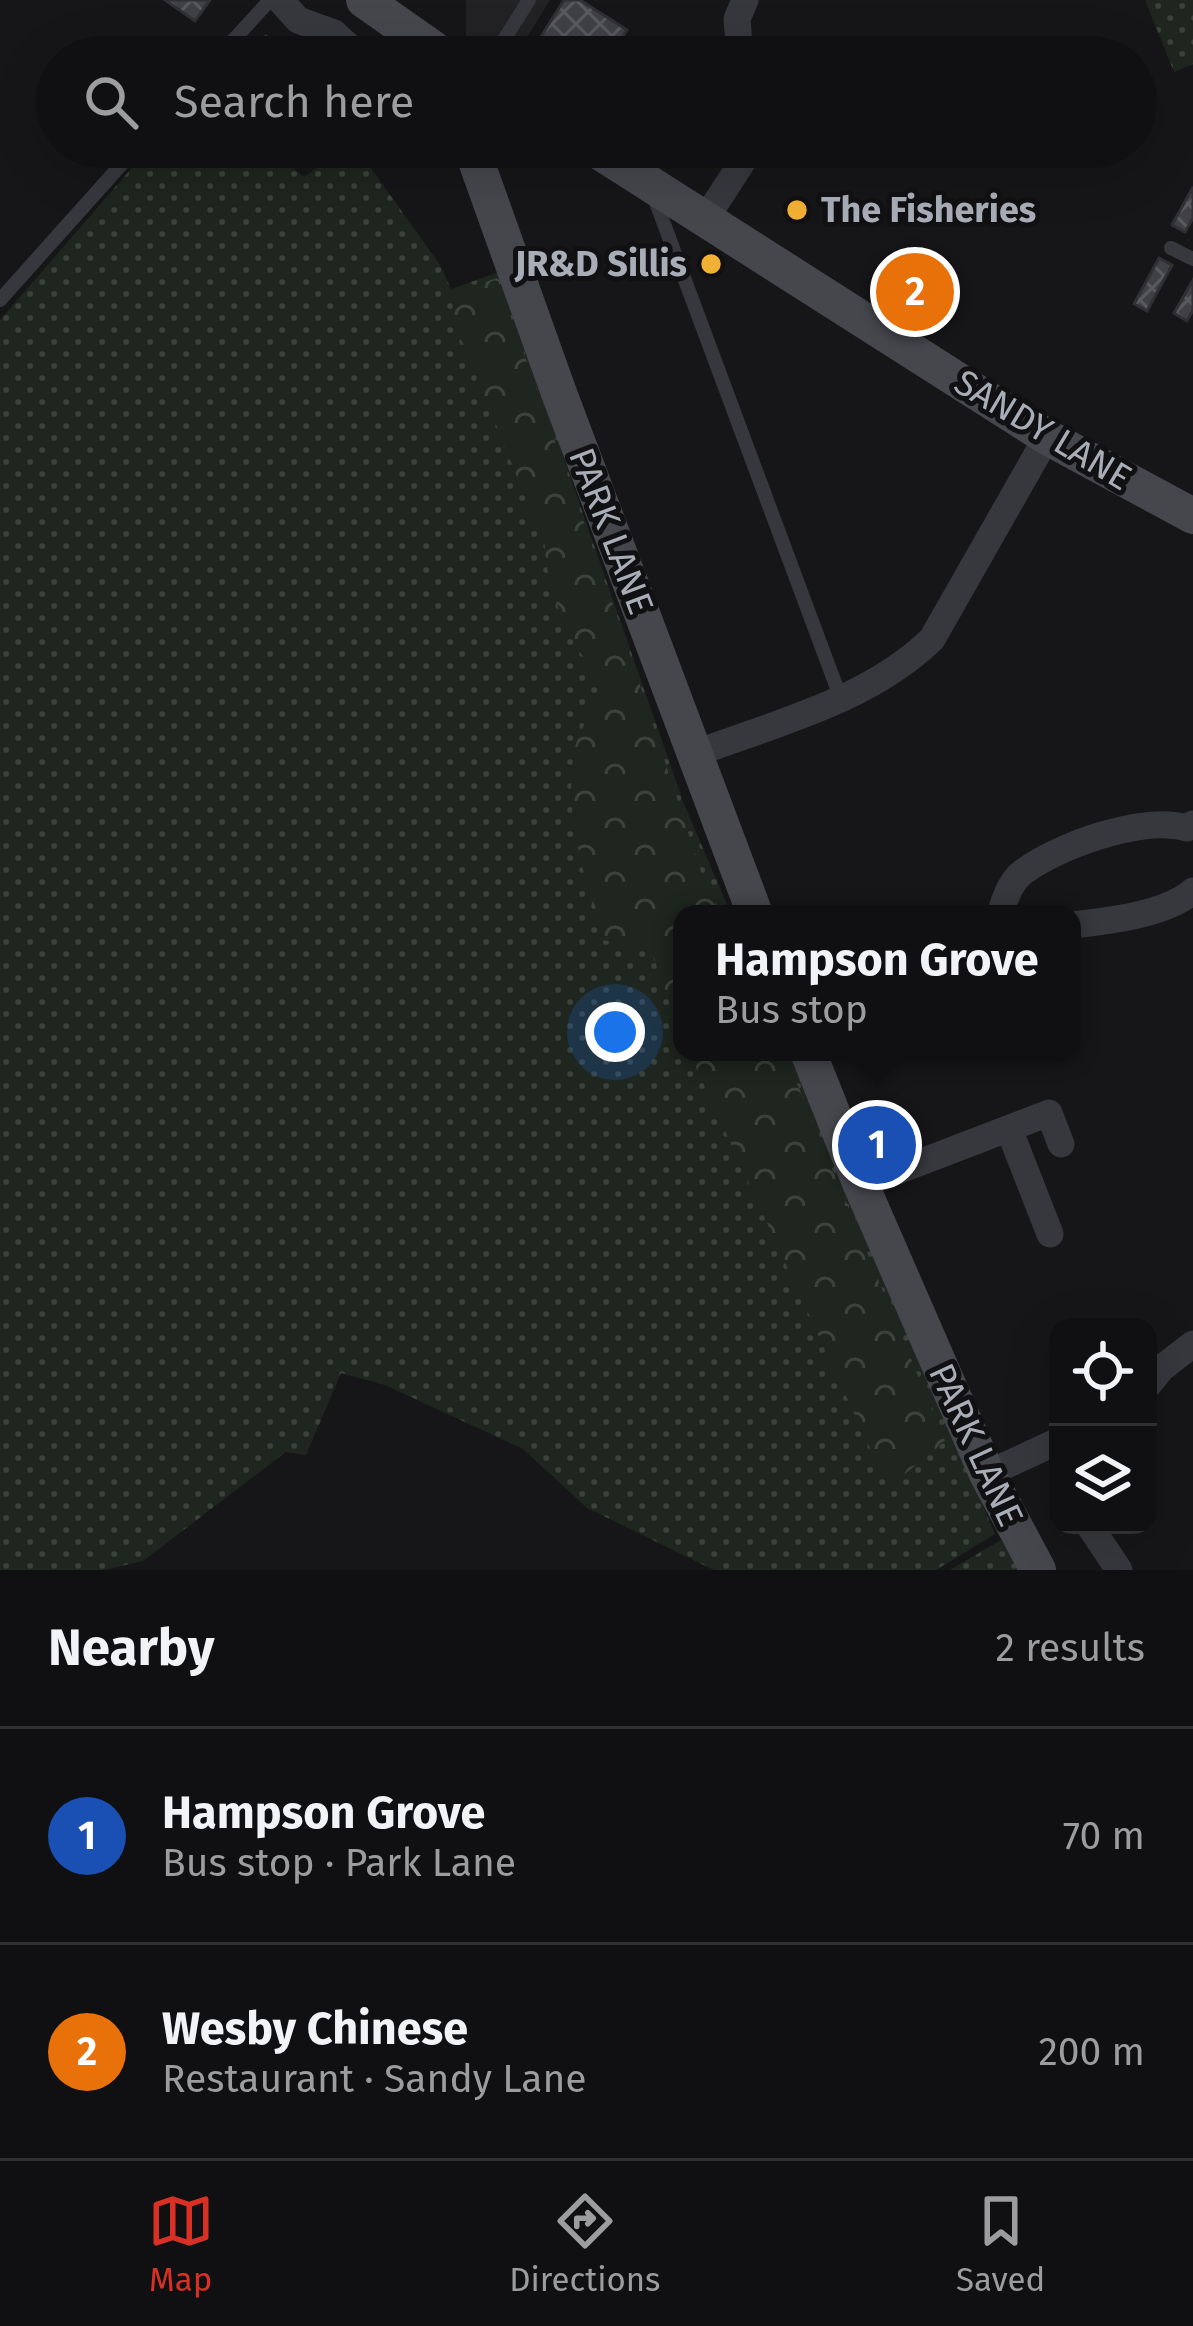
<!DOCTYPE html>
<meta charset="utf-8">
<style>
body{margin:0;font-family:"Fira Sans",sans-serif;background:#19191b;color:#f1f3f6}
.controls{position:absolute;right:36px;bottom:36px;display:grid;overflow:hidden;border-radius:24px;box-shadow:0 12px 48px #0002}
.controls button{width:108px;height:108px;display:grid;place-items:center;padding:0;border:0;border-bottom:3px solid #303032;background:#101012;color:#f1f3f6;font:60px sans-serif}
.you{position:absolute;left:615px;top:1032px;width:42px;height:42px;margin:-30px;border:9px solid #fff;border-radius:50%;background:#1a73e8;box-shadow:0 0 0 18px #1a73e833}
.badge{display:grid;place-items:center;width:78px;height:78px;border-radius:50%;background:#d93025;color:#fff;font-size:39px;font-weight:700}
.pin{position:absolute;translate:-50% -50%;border:6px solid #fff;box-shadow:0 3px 12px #0006}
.popup{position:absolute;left:673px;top:905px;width:408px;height:156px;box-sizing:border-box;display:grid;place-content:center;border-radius:24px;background:#101012;filter:drop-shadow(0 3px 9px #0005);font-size:39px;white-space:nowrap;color:#9c9d9f}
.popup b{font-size:45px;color:#f1f3f6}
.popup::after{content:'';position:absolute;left:50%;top:100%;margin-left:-24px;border:24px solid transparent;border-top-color:#101012}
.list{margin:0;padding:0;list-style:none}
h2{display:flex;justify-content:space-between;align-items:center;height:156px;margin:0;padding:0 48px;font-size:51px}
h2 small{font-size:39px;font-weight:400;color:#9c9d9f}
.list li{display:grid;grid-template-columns:78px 1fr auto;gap:36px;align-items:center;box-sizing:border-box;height:216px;padding:0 48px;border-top:3px solid #303032}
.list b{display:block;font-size:45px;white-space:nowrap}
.list p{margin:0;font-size:39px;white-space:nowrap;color:#9c9d9f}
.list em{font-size:39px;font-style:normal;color:#9c9d9f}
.icon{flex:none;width:66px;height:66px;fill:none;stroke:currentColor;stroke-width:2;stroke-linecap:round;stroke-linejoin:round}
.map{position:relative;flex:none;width:1193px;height:1570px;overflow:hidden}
.search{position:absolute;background:#101012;box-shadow:0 12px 48px #0002;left:36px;right:36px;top:36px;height:132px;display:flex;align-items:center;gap:30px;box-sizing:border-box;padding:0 42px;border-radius:66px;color:#9c9d9f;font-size:45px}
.sheet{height:588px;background:#101012}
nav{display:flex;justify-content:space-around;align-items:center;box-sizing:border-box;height:168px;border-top:3px solid #303032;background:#101012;font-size:33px;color:#9c9d9f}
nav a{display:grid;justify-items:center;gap:6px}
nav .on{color:#d93025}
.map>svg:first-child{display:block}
</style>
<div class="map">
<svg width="1193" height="1570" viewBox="0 0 1193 1570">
<defs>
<pattern id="grass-dots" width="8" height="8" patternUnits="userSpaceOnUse" patternTransform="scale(3)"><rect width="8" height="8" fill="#1e261f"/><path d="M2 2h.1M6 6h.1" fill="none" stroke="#3c433d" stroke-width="1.8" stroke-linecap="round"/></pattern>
<pattern id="forest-crowns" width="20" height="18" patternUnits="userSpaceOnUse" patternTransform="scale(3)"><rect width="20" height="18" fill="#1e261f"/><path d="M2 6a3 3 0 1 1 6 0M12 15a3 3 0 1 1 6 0" fill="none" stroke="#3c433d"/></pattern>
<pattern id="building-cross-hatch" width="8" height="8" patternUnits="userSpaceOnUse" patternTransform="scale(3)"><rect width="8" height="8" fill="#404145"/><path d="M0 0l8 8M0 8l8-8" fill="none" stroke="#595a5e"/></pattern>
</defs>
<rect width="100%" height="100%" fill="#161618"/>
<!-- built -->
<path fill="#222225" d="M 466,0 L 550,0 L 515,57 L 477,57 L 466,51 Z"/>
<!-- grass -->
<path fill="url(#grass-dots)" d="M 1145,0 L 1193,0 L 1193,64 L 1174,72 Z
M 150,147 L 268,147 L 304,177 L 346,147 L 356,147 L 440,265 L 451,289 L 499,272 L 684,804 L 731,914 L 682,914 L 682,1052 L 788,1052 L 995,1534 L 936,1570 L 714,1570 L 587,1508 L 523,1449 L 385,1385 L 341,1373 L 306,1455 L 286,1452 L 143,1561 L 104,1570 L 0,1570 L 0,320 Z
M 1001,1540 L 1019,1570 L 950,1570 Z"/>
<!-- forest -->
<path fill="url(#forest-crowns)" d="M 497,278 L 622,630 L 705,884 L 720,914 L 682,914 L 682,1036 L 651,951 L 603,940 C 586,881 563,815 574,753 C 578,729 596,710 600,683 C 572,641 547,598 545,546 L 492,415 L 476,389 L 477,367 L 460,338 L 450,294 Z
M 689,1052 L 784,1052 L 945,1441 L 888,1488 Z"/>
<!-- building -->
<path fill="url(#building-cross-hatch)" stroke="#303034" stroke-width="3" d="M 165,0 L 210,0 L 195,21 Z
M 564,0 L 580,0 L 627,30 L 610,57 L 551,57 L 535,46 Z
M 266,36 L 282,53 L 289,47 L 298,57 L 243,57 Z
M 1193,187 L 1193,218 L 1185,232 L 1172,225 Z
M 1159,258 L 1172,265 L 1147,311 L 1134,304 Z
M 1193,280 L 1193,310 L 1187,321 L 1174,313 Z"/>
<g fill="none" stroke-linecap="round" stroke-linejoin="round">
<!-- service -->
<path stroke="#37383d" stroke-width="14" d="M 218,57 L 270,0
M 493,57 L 529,0
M 654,197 L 841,699
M 1171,248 L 1193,259
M 0,300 L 137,147"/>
<!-- minor -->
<path stroke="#37383d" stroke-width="27" d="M 280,0 L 298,20 L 334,33 L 360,57
M 740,57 L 737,19 L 745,0
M 706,218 L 752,147
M 694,754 C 776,723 868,701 932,639 L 1047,437
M 1000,914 C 1005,899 1010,882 1023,872 C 1059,845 1144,815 1187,828 L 1193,824
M 1072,925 C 1108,921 1165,915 1193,891
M 1009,1129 L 1050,1234
M 861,1185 L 1049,1113 L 1061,1144
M 1148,1385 L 1162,1368 L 1193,1344
M 987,1474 L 1058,1441
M 1089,1525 L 1119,1570"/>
<!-- secondary -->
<path stroke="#45474d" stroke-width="36" d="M 364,0 L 445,57
M 471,147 L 559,393 L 755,914
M 592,147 L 1047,437 L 1193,516
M 808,1052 L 861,1185 L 987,1474 L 1038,1570"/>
</g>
<!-- markers -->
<g fill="#f2b134" stroke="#111113" stroke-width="4.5">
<circle cx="797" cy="210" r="12"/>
<circle cx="711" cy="264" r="12"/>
</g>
<g text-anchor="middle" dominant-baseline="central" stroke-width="10" stroke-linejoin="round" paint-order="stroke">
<!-- poi labels -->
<g font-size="36" font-weight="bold" fill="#a8adb8" stroke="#111113" text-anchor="start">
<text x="821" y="210">The Fisheries</text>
<text x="687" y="264" text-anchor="end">JR&amp;D Sillis</text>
</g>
<!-- street labels -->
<g font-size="36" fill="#a8adb8" stroke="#111113">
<text transform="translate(1043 430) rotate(31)">SANDY LANE</text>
<text transform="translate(611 531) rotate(69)">PARK LANE</text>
<text transform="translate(976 1445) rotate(65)">PARK LANE</text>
</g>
</g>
</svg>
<div class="controls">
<button><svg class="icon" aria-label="locate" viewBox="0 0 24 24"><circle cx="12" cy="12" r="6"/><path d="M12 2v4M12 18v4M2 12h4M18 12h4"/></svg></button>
<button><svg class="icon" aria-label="layers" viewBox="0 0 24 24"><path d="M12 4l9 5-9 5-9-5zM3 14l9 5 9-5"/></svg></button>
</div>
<div class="you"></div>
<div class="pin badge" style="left:877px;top:1145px;background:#1a4fb4">1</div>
<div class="popup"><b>Hampson Grove</b>Bus stop</div>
<div class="pin badge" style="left:915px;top:292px;background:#e8710a">2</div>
<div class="search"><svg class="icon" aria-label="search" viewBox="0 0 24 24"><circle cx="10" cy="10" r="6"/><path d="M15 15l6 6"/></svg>Search here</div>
</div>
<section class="sheet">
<h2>Nearby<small>2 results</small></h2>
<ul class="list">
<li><span class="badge" style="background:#1a4fb4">1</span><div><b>Hampson Grove</b><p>Bus stop · Park Lane</p></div><em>70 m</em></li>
<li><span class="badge" style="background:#e8710a">2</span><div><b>Wesby Chinese</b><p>Restaurant · Sandy Lane</p></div><em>200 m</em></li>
</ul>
</section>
<nav>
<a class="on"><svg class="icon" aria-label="map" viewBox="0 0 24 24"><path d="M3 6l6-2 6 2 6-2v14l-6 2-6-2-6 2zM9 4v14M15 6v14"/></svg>Map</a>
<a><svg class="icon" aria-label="directions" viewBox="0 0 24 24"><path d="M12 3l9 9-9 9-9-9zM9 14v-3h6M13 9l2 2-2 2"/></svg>Directions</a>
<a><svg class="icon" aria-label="saved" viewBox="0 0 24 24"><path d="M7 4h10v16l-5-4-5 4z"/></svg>Saved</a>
</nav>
